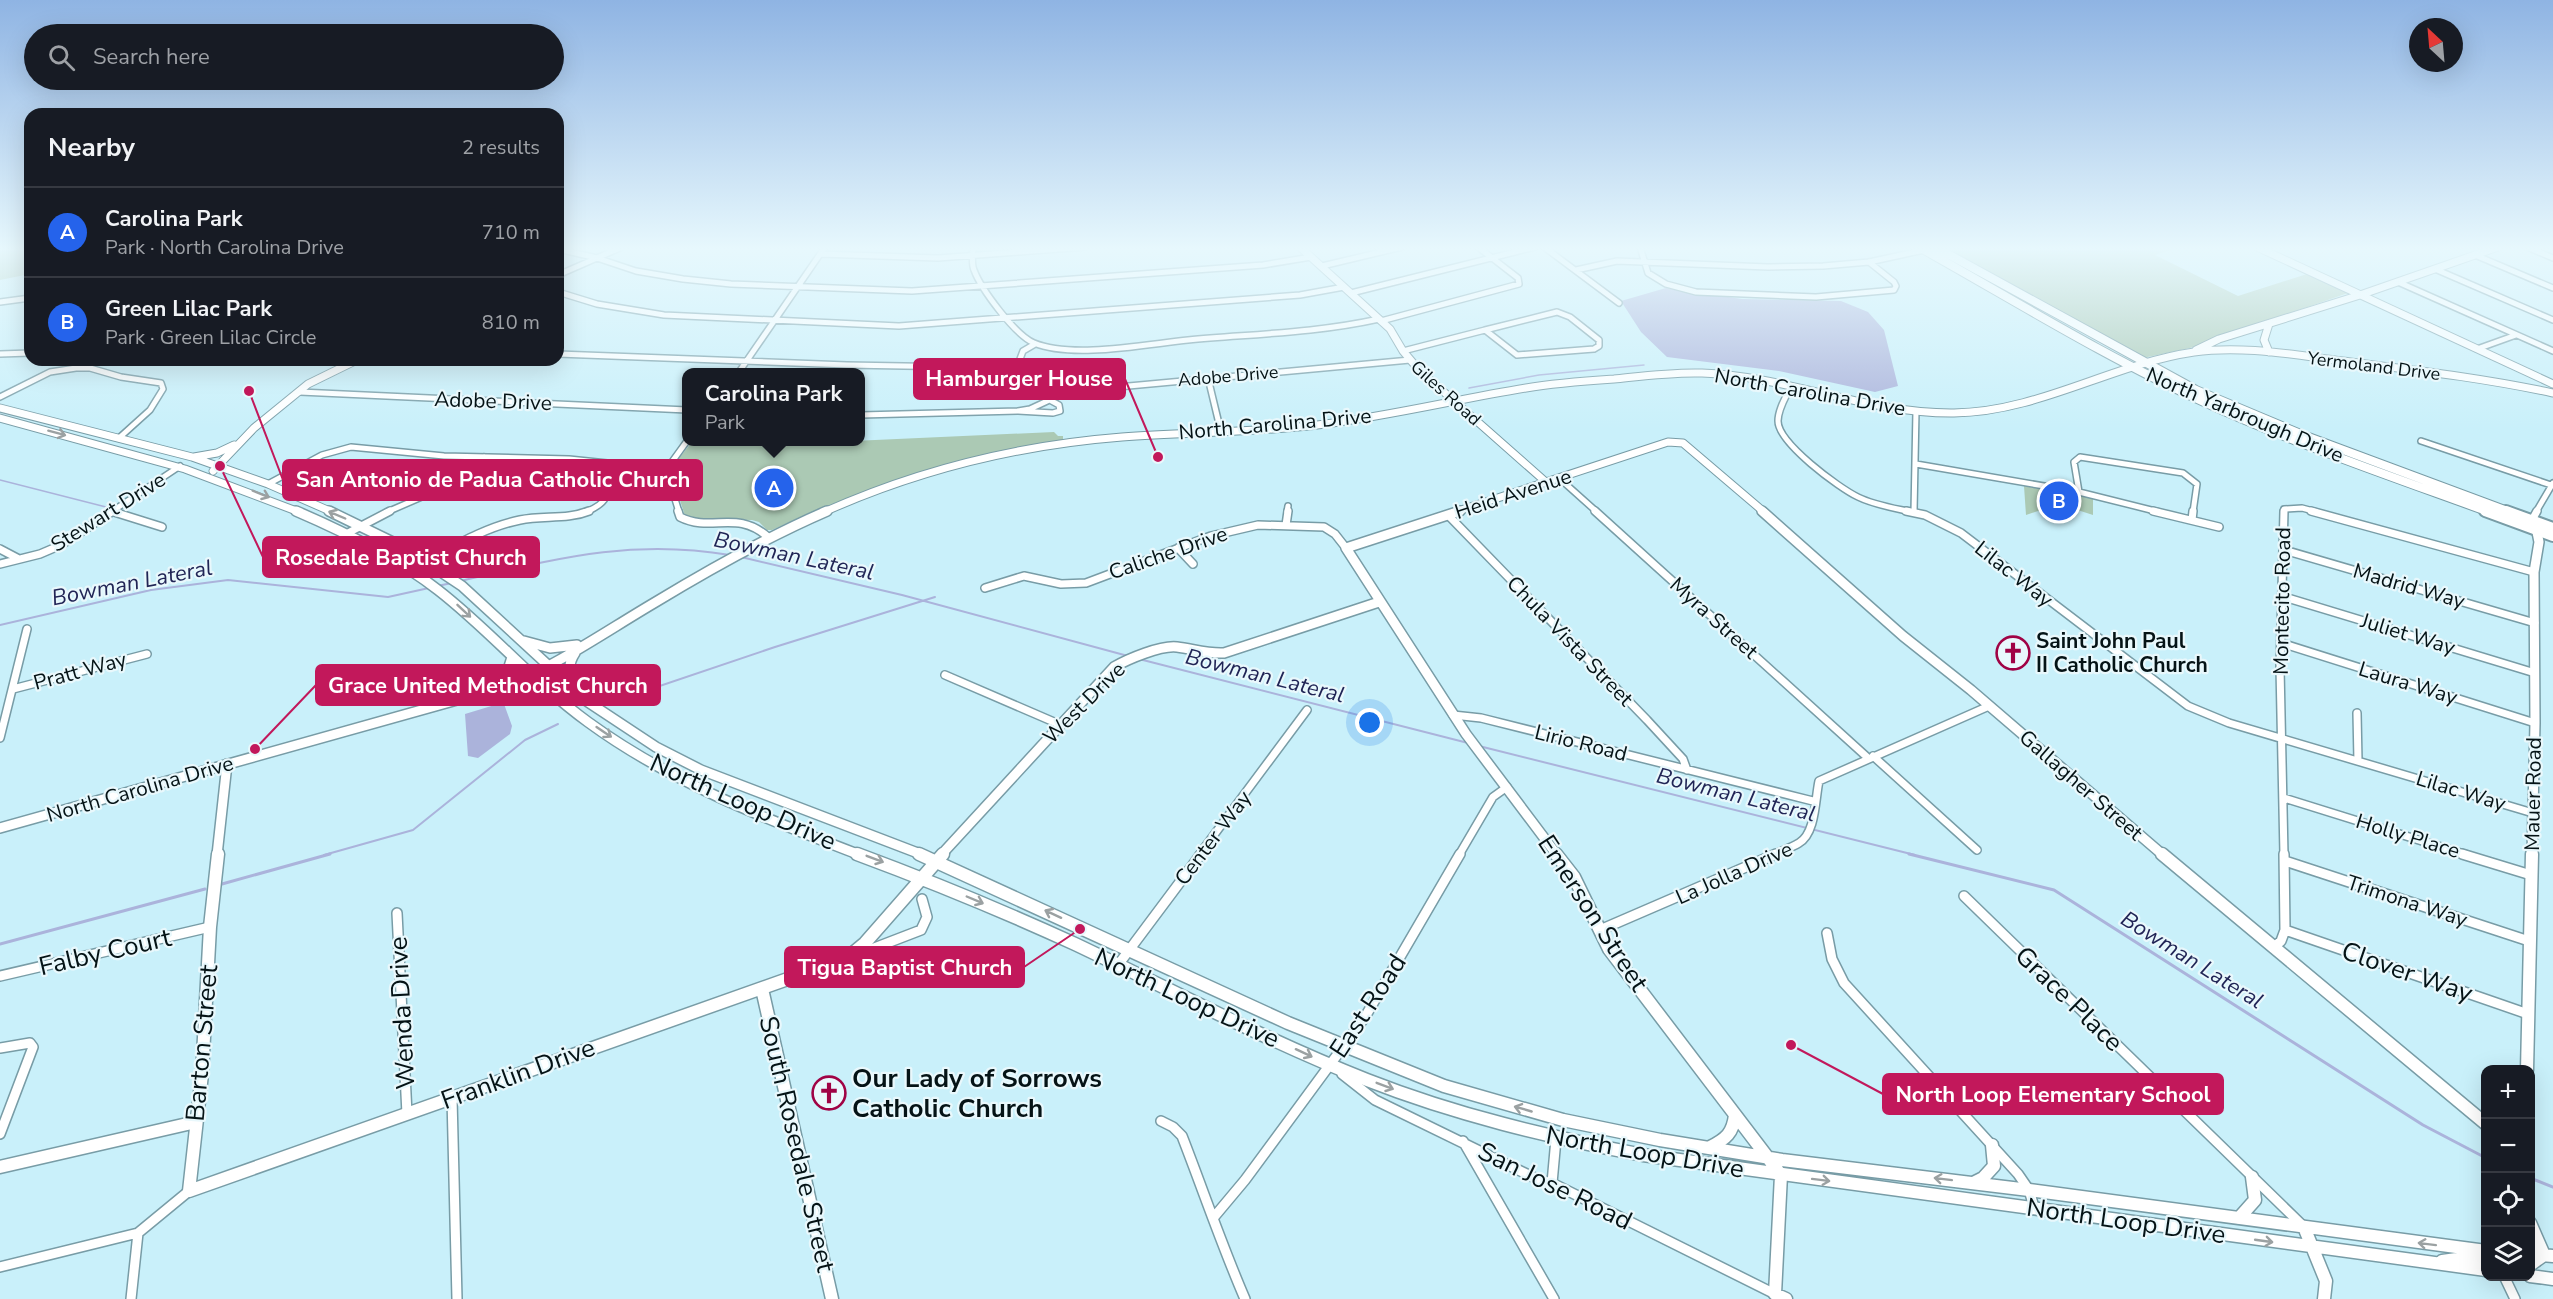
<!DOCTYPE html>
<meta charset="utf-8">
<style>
body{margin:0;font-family:"Nunito Sans",sans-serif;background:#242831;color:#f1f3f6}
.controls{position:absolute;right:18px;bottom:18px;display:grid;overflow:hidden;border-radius:12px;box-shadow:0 6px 24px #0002}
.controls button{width:54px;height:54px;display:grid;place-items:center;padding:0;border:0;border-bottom:2px solid #363941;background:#171b24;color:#f1f3f6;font:30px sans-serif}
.compass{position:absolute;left:2409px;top:18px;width:54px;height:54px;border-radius:50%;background:#171b24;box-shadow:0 6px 24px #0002;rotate:334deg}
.you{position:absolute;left:1370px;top:723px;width:21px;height:21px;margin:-15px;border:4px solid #fff;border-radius:50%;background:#1a73e8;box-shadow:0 0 0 9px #1a73e833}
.badge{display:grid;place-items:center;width:39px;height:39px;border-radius:50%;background:#2563eb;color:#fff;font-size:20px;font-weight:700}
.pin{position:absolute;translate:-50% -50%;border:3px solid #fff;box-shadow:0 2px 6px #0006}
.popup{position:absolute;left:682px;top:368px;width:183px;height:78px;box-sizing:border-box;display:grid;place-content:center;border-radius:12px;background:#171b24;filter:drop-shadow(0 2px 4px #0005);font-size:20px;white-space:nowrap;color:#9ea1a6}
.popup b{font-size:22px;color:#f1f3f6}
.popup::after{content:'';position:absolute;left:50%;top:100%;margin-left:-12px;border:12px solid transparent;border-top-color:#171b24}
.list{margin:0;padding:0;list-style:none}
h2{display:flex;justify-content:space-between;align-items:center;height:78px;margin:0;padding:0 24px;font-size:26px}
h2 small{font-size:20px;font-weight:400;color:#9ea1a6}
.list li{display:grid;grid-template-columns:39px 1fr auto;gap:18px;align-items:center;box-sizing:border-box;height:90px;padding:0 24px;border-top:2px solid #363941}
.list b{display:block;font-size:22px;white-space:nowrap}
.list p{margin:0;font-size:20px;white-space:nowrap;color:#9ea1a6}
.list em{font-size:20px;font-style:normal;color:#9ea1a6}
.icon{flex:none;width:33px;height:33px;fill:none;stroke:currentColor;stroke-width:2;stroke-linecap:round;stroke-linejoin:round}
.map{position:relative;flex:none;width:2553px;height:1299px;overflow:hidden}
.search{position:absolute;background:#171b24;box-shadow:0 6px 24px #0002;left:24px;top:24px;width:540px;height:66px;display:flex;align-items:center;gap:15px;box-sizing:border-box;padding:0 21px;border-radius:33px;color:#9ea1a6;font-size:22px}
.panel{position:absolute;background:#171b24;box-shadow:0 6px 24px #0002;left:24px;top:108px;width:540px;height:258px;border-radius:18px}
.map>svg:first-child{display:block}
</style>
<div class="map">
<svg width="2553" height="1299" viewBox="0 0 2553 1299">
<rect width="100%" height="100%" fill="#c9f0fa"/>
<!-- green -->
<path fill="#abc9b4" d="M 19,247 L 18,250 L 22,247 L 30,247 L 30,274 L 0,280 L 0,248 Z
M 2180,247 L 2155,255 L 2238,296 L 2307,274 L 2348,293 L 2190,348 L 2143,358 L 1943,248 Z
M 1054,432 L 1058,436 L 1063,436 L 1063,440 C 957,460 871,484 772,530 L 767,530 L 759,522 L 752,520 L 686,519 L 670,469 L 692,442 L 765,445 Z
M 2024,486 L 2093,498 L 2093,515 L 2059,504 L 2026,515 Z"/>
<!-- water -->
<path fill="#abb3db" d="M 1666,288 L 1742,299 L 1841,301 L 1868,312 L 1884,330 L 1898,386 L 1875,392 L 1779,371 L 1667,357 L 1641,332 L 1621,301 Z
M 498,704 L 504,704 L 512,726 L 510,734 L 478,758 L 468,756 L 465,714 Z"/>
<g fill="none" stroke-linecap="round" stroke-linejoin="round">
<!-- stream-far2 -->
<path stroke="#abb3db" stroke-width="1.5" d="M 1469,388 L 1539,375 L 1644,365
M 0,480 L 106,507"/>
<!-- stream-far1 -->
<path stroke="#abb3db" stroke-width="2" d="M 741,557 L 902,595 L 1128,656
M 460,581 C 555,559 631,538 730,555
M 437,586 L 452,583
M 0,625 L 151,590 L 228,580 L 388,597 L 429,588
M 1139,659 L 1468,743
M 633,695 L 775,647 L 935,597
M 1479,746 L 1915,855
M 324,855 L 413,830 L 525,740 L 558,724"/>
<!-- stream -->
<path stroke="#abb3db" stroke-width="3" d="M 1909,854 L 2054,890 L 2423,1125 L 2486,1158
M 222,884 L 330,854
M 0,944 L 205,889
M 2530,1178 L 2553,1187"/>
<defs>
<path id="street-far2" d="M 973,247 C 973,254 971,263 974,270 C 981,289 1015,335 1034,343 C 1073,359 1147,344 1188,340 C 1252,334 1316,333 1379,319
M 1544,247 L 1619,303
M 1640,247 L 1648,273 L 1666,284 L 1696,292 L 1816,297 L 1894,290 L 1896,286 L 1894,282 L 1869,262
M 2527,247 L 2553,258
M 558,249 L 597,258 L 636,271 L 683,279 L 731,284 L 912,291 L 1263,265 L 1311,257
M 821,254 L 938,258 L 1085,247
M 2475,255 L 2553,288
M 1322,266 L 1402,247
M 2435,269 L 2553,320
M 1576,270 L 1617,261 L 1768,267 L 1823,266 L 1869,262 L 1924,250
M 558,275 L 622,247
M 2398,282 L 2553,351
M 558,292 L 597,304 L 664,315 L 899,326 L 1300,295 L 1344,287
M 1351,293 L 1535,247
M 0,302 L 30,298
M 1557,312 L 1570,317 L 1599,340 L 1599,346 L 1594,349 L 1517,355 L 1485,330 Z
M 1381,321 L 1519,284 L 1518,278 L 1478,247
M 1035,344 L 1023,351 L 1020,359 L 1048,399
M 2477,349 L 2516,335
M 1403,351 L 1485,330
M 0,354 L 30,353
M 558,354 L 847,365 L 1025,368
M 739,372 L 825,247
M 1208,378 L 1221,432
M 1791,386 C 1786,397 1778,409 1778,421 C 1778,443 1839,488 1858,497 C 1874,505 1894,508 1912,512
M 300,392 L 687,410
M 0,397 L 50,372 L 76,368 L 90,368 L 121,377 L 161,383 L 163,389 L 150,410 L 119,438
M 1018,411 L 1030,409 L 1058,396 L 1107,388 L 1410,360
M 861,415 L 1018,411 L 1053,413 L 1060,411 L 1059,405 L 1048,399
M 2421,441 L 2551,485
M 1916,464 L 2079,492 L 2159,512
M 1559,478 L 1597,512
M 268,484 L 322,455 L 351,447 L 444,456 L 569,459 L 655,468
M 2079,492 L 2074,462 L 2080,457 L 2183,473 L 2197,484 L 2193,512
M 111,512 L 180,466
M 387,512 L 454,483 L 484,457
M 586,512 C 617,499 605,489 603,464
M 679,512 L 666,470 L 687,441
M 1287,512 L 1288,506
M 1914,512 L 1916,411
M 2284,512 L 2284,509 L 2302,508 L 2317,512
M 2536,512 L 2553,483"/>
<path id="street-far1" d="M 678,511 L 680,517 C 712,533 736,509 768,537
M 1595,511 L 1868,758
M 1906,511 L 1925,515 L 1961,533 L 2188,706 L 2229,723 L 2533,813
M 2153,511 L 2219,527
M 2284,511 L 2280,668 L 2284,855
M 2311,511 L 2534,572
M 114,512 L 162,527
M 1448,515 L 1647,720 L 1683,759 L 1687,770
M 2192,520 L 2193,511
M 2532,520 L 2537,511
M 1286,525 L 1288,511
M 346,534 L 390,511
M 1178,548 L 1193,564
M 0,549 L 19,559
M 2284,550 L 2535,623
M 426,561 C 456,545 486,527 520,520 C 543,515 567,520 589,511
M 0,564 L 40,554 L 61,545 L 113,511
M 985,588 L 1024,576 L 1061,584 L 1086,583 L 1211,536 L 1258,525 L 1324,527 L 1335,534 L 1346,548
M 2281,596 L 2535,673
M 2281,643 L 2535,723
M 945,675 L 1061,725
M 13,689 L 147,654
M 2357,713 L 2358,761
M 1453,715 L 1481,718 L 1813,801
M 0,738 L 27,629
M 1873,756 L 1977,850
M 2284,798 L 2467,855
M 1199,855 L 1307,710
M 1459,855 L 1493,797 L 1507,787
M 1773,855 C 1781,851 1791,848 1799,843 C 1816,833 1815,799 1819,781 L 1989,706"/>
<path id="street" d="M 2462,854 L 2531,875
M 2285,861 L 2529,941
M 1964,896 L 2302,1225
M 397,913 L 407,1114
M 1600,930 L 1776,854
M 2285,930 L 2528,1014
M 1827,933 L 1832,959 L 1844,983 L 2018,1174 L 2029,1190 L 2034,1207
M 2274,947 L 2281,941 L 2285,930 L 2284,854
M 856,955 L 921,930 L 927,917 L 922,899
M 1118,965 L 1201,854
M 0,976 L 210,927
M 0,1048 L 30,1043 L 33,1047 L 0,1134
M 1342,1074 L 1375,1100 L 1539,1180 L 1552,1183 L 1775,1294
M 452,1098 L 457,1299
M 1161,1121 L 1173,1127 L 1182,1136 C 1203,1190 1222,1246 1245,1299
M 1463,1141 L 1554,1299
M 1552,1183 L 1556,1139
M 1214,1217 L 1245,1180 L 1365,1017 L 1460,854
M 0,1267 L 138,1233
M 2504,1276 L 2515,1299
M 131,1299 L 138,1233 L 189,1191"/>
<path id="secondary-far2" d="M 1300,247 L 1390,329 L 1403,351 L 1419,370 L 1547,483
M 2257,247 L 2553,384
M 2269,324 L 2264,340 L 2269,352
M 2196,350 L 2219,339 L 2360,295 L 2498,247
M 0,408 L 192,457 L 268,484 L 332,512
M 0,418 L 185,469 L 299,512
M 194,457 L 217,453 L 234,445
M 213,471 L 254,428 L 308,384 L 357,360
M 824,512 C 918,470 1020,445 1122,437 C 1190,432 1258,433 1325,424 C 1393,415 1459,399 1526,388 C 1555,383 1584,381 1614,379 C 1643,376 1672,372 1702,373 C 1787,376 1868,414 1954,413 C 2038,412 2112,364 2194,352 C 2243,345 2294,355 2343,361 C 2414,370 2484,378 2553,393
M 1455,512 L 1668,442 L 1683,443 L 1764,512"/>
<path id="secondary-far1" d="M 296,511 C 345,532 396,557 438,590 C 491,631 534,683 588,722 C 670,782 766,819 860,855
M 329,511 L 405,548 L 462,586 L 588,702 L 656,747 L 701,770 L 923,855
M 1460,511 L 1346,548 L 1466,734 L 1557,855
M 1762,511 L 1903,636 L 1971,690 L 2163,855
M 524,641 L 550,648 L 577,645
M 575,653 C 567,665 569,674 575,687
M 494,687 L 506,676 L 512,657
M 501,692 L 522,690 L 552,696
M 0,828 L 507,686 C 559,664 605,632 654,603 C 710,569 767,537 827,511
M 217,855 L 227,764
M 941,855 L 1114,667 C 1128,659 1161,645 1177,647 C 1193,649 1208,654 1224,653 L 1379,602
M 2532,855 L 2535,723 L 2534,572 L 2539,542 L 2536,527"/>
<path id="secondary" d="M 218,854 L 210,927 L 202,1074 L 189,1191 L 847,958 L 865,943 L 943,854
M 857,854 C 930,881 1003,911 1075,944 C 1172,990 1267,1041 1367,1080 C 1456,1115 1549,1137 1643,1155 L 2486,1270
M 919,854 L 1288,1023 L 1444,1086 L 1563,1120 L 1660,1140 L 1782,1160 L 2029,1190 L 2486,1251
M 1556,854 L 1574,877 L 1609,949 L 1781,1175 L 1775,1294 L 1786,1299
M 2162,854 L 2486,1124
M 762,989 L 832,1299
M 2527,1070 L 2532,854
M 1710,1147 C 1726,1139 1733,1133 1735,1115
M 0,1167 L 196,1122
M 1973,1183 L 1983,1178 L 1994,1166 L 1992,1145
M 2239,1218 L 2255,1200 L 2252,1177
M 2530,1223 L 2544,1255 L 2530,1265
M 2304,1227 L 2326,1281 L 2324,1299
M 2530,1254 L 2553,1256
M 2442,1261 L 2464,1258 L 2486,1261
M 2530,1276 L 2553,1279"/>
<path id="primary-far1" d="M 1919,247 C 2012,299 2107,358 2204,402 C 2296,444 2393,477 2489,512
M 1935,247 L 2196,390 L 2303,435 L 2510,512"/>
<path id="primary" d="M 2485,511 L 2553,536
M 2506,511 L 2553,528"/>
</defs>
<!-- street-far2 casing -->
<use href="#street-far2" stroke="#789ca6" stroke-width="8"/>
<!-- street-far1 casing -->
<use href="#street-far1" stroke="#789ca6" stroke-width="10"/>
<!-- street casing -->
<use href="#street" stroke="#789ca6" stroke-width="12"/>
<!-- secondary-far2 casing -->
<use href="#secondary-far2" stroke="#789ca6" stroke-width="9"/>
<!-- secondary-far1 casing -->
<use href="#secondary-far1" stroke="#789ca6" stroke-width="12"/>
<!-- secondary casing -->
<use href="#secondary" stroke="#789ca6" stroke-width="15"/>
<!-- primary-far1 casing -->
<use href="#primary-far1" stroke="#789ca6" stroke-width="10"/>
<!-- primary casing -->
<use href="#primary" stroke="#789ca6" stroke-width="14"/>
<!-- street-far2 -->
<use href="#street-far2" stroke="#fff" stroke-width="5"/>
<!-- street-far1 -->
<use href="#street-far1" stroke="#fff" stroke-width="7"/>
<!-- street -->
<use href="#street" stroke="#fff" stroke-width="9"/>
<!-- secondary-far2 -->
<use href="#secondary-far2" stroke="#fff" stroke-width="7"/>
<!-- secondary-far1 -->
<use href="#secondary-far1" stroke="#fff" stroke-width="9"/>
<!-- secondary -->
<use href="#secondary" stroke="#fff" stroke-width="12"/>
<!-- primary-far1 -->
<use href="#primary-far1" stroke="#fff" stroke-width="8"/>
<!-- primary -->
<use href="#primary" stroke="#fff" stroke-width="10"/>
</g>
<!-- one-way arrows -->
<defs><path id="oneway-shaft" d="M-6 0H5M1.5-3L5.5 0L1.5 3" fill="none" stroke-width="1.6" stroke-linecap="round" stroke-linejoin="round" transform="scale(1.5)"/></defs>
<g stroke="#9ba1a2">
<use href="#oneway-shaft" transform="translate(57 433) rotate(15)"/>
<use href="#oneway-shaft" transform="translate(261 494) rotate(22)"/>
<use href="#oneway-shaft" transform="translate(337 515) rotate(-157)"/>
<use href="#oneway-shaft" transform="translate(464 611) rotate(43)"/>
<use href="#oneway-shaft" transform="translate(604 732) rotate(34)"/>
<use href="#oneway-shaft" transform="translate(875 859) rotate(21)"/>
<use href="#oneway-shaft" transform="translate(975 900) rotate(23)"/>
<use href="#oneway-shaft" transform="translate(1053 914) rotate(-155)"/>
<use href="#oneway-shaft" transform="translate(1304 1053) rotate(25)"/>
<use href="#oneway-shaft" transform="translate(1385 1086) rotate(21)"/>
<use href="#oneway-shaft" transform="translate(1523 1109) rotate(-164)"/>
<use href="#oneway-shaft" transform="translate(1943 1179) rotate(-173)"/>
<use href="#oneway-shaft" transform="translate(1821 1180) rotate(7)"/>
<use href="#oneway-shaft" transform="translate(2264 1241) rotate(8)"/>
<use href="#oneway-shaft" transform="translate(2427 1244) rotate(-173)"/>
</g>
<!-- sky -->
<linearGradient id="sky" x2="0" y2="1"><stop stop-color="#8fb4e3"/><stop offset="0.58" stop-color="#e7f8fd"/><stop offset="1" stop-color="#e7f8fd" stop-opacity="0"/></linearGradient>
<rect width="2553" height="429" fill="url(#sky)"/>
<!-- icons -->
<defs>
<symbol id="church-ring" viewBox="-11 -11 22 22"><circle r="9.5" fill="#e9f8fc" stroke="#a00345" stroke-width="1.5"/><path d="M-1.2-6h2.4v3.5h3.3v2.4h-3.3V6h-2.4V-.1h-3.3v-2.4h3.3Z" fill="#a00345"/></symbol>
</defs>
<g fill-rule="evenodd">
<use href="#church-ring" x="1994" y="634" width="38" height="38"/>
<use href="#church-ring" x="810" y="1074" width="38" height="38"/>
</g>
<g text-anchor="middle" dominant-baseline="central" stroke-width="4.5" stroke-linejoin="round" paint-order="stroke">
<!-- far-street labels -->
<g font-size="18" fill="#051316" stroke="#e9f8fc">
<text transform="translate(2374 366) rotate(7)">Yermoland Drive</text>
<text transform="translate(1228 376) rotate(-5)">Adobe Drive</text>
<text transform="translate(1446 393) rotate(42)">Giles Road</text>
</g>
<!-- street labels -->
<g font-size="21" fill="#051316" stroke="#e9f8fc">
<text transform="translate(1810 392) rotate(10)">North Carolina Drive</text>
<text transform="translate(493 401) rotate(2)">Adobe Drive</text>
<text transform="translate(2245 415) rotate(23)">North Yarbrough Drive</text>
<text transform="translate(1275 424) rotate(-5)">North Carolina Drive</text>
<text transform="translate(1513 494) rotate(-18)">Heid Avenue</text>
<text transform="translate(108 512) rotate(-32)">Stewart Drive</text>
<text transform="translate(1168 553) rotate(-19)">Caliche Drive</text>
<text transform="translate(2014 574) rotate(38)">Lilac Way</text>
<text transform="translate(2409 586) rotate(16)">Madrid Way</text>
<text transform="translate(2282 601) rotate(-89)">Montecito Road</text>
<text transform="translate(1714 618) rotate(42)">Myra Street</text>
<text transform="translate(2408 634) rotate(17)">Juliet Way</text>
<text transform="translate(1570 641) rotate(46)">Chula Vista Street</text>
<text transform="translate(80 671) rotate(-15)">Pratt Way</text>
<text transform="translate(2408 683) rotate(17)">Laura Way</text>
<text transform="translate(1084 703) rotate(-45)">West Drive</text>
<text transform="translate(1581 743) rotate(14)">Lirio Road</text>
<text transform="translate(2081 785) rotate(41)">Gallagher Street</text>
<text transform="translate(140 789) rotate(-16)">North Carolina Drive</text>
<text transform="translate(2461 791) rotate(17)">Lilac Way</text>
<text transform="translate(2533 794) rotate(-89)">Mauer Road</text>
<text transform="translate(2408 836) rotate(17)">Holly Place</text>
<text transform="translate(1213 838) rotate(-53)">Center Way</text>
<text transform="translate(1734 873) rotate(-24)">La Jolla Drive</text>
<text transform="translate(2407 901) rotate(18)">Trimona Way</text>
</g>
<!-- poi labels -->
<g font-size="21" font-weight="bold" fill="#051316" stroke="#e9f8fc" text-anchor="start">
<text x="2036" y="641">Saint John Paul<tspan x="2036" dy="24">II Catholic Church</tspan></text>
</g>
<!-- water labels -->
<g font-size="22" font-style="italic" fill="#212556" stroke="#e9f8fc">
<text transform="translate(794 556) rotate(12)">Bowman Lateral</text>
<text transform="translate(132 583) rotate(-11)">Bowman Lateral</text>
<text transform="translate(1265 676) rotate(14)">Bowman Lateral</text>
<text transform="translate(1736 795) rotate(14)">Bowman Lateral</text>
<text transform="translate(2192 960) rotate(32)">Bowman Lateral</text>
</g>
<!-- near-street labels -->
<g font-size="26" fill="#051316" stroke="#e9f8fc">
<text transform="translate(743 802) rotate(24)">North Loop Drive</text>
<text transform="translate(1593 913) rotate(57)">Emerson Street</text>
<text transform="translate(105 952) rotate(-13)">Falby Court</text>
<text transform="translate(2407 972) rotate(19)">Clover Way</text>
<text transform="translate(1187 998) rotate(25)">North Loop Drive</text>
<text transform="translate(2069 999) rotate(44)">Grace Place</text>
<text transform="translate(1368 1006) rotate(-57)">East Road</text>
<text transform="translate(402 1013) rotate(-93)">Wenda Drive</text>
<text transform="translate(202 1043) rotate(-85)">Barton Street</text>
<text transform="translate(518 1074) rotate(-20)">Franklin Drive</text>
<text transform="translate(797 1144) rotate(77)">South Rosedale Street</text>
<text transform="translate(1645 1152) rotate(10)">North Loop Drive</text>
<text transform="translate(1555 1186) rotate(26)">San Jose Road</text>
<text transform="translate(2126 1221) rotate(8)">North Loop Drive</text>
</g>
<!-- near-poi labels -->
<g font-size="26" font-weight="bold" fill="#051316" stroke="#e9f8fc" text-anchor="start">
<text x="852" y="1078">Our Lady of Sorrows<tspan x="852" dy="30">Catholic Church</tspan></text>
</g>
</g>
<!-- callouts -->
<path fill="none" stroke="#c2185b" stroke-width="2" d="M1158 457L1125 379M249 391L283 480M220 466L263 557M255 749L316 685M1080 929L1024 967M1791 1045L1883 1094"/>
<g fill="#c2185b" stroke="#e9f8fc" stroke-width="2">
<circle cx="1158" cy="457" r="6"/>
<circle cx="249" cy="391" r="6"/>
<circle cx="220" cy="466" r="6"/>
<circle cx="255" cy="749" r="6"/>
<circle cx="1080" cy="929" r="6"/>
<circle cx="1791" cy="1045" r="6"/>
</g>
<g fill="#c2185b" stroke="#c2185b" stroke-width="2">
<rect x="914" y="359" width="211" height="40" rx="6"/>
<rect x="283" y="460" width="419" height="40" rx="6"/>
<rect x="263" y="537" width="276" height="40" rx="6"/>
<rect x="316" y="665" width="344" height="40" rx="6"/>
<rect x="785" y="947" width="239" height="40" rx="6"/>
<rect x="1883" y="1074" width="340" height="40" rx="6"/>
</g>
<g font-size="22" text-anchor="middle" font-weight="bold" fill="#fff">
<text x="1019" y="386">Hamburger House</text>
<text x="493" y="487">San Antonio de Padua Catholic Church</text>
<text x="401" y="565">Rosedale Baptist Church</text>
<text x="488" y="693">Grace United Methodist Church</text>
<text x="905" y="975">Tigua Baptist Church</text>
<text x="2053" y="1102">North Loop Elementary School</text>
</g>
</svg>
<div class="controls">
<button>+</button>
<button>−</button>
<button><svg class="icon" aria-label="locate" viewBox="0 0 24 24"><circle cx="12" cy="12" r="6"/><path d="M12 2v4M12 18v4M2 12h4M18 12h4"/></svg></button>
<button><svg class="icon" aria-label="layers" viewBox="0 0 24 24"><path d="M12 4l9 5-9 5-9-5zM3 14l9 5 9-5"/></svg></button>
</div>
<svg class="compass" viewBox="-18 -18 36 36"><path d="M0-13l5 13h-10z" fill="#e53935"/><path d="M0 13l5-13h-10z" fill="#9ea1a6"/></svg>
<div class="you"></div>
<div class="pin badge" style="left:774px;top:488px">A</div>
<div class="popup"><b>Carolina Park</b>Park</div>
<div class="pin badge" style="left:2059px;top:501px">B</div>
<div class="search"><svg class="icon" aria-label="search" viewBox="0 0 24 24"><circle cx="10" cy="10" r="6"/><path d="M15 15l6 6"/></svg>Search here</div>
<section class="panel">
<h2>Nearby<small>2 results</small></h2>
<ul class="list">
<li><span class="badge">A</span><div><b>Carolina Park</b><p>Park · North Carolina Drive</p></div><em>710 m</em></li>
<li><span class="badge">B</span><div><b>Green Lilac Park</b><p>Park · Green Lilac Circle</p></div><em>810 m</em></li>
</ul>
</section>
</div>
